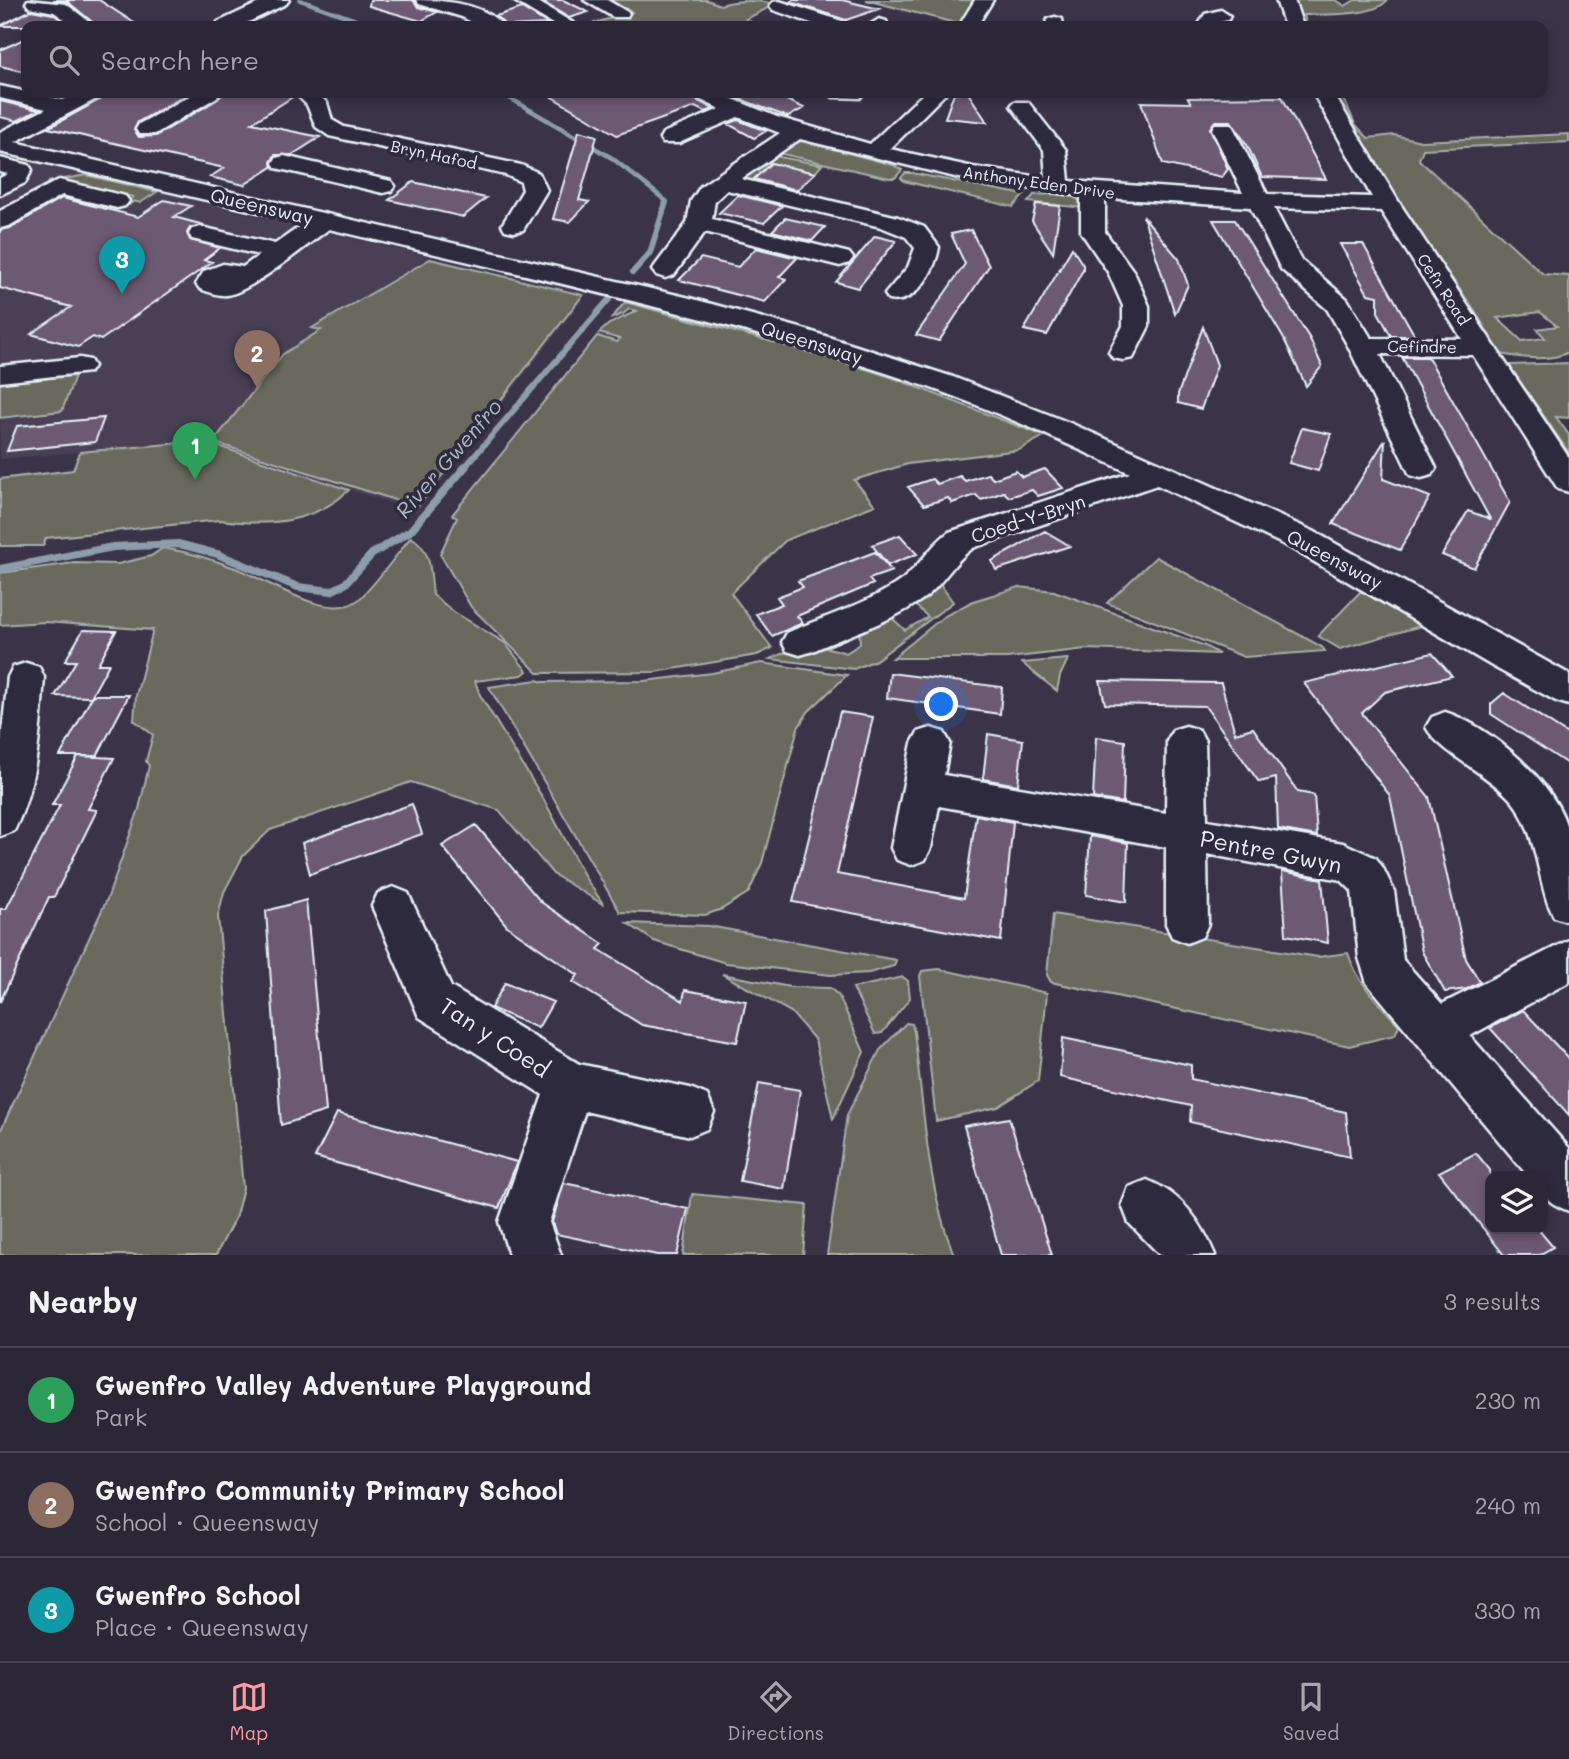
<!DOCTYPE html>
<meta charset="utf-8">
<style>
body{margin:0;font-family:Mali,sans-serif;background:#342f3e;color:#f1f3f6}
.controls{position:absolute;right:21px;bottom:21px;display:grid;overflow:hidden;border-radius:14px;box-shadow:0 4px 10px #0003}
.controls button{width:63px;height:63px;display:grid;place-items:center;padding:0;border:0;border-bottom:2px solid #484451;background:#2c2736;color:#f1f3f6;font:35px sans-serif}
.you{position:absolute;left:942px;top:705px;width:24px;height:24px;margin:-18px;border:5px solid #fff;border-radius:50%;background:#1a73e8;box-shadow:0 0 0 10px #1a73e833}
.badge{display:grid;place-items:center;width:46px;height:46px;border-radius:50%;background:#ff9aa2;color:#fff;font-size:23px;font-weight:700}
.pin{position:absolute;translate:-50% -58px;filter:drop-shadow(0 2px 4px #0008)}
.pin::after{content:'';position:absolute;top:37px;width:24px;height:21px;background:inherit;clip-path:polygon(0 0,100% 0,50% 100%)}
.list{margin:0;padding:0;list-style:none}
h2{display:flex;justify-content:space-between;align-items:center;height:91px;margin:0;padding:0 28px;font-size:30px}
h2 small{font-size:23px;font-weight:400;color:#a6a5ad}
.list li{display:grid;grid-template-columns:46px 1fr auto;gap:21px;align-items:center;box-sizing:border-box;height:105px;padding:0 28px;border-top:2px solid #484451}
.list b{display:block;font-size:26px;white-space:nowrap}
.list p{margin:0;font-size:23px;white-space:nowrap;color:#a6a5ad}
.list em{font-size:23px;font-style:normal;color:#a6a5ad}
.icon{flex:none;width:38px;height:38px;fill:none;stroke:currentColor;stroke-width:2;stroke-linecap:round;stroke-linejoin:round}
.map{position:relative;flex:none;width:1569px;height:1255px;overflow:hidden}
.search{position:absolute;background:#2c2736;box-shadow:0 4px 10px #0003;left:21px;right:21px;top:21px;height:77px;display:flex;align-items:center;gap:18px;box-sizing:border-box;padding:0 24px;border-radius:14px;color:#a6a5ad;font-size:26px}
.sheet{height:406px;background:#2c2736}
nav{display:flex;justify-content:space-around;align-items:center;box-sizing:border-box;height:98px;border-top:2px solid #484451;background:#2c2736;font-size:19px;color:#a6a5ad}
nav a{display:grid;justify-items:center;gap:4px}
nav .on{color:#ff9aa2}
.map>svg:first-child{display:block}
</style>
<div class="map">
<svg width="1569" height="1255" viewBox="0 0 1569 1255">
<rect width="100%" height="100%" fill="#3b3448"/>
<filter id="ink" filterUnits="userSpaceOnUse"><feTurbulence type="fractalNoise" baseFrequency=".0143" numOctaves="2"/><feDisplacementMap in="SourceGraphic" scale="14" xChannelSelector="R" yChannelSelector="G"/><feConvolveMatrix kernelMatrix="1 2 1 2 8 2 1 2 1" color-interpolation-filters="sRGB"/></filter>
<g filter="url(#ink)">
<!-- built -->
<path fill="#4a3f55" d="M 0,145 L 213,195 L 203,203 L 587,294 L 417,512 L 203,441 L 0,459 Z"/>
<!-- green -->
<path fill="#696b5d" stroke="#a8aeaa" stroke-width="2" fill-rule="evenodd" d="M 598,0 L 707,0 L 720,5 C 737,0 757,0 776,4 L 746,19 L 753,23 L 743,26 L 584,26 L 632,12 L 628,9 L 616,10 Z
M 866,0 L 976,0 L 959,24 Z
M 1292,0 L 1336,0 L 1345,6 L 1355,0 L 1387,0 C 1376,17 1324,14 1304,15 L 1307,26 L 1302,26 Z
M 1329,93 L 1341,93 L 1355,124 L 1368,138 L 1394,135 L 1421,141 L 1569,134 L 1569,142 L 1423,149 L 1419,160 L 1543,274 L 1569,276 L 1569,352 C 1549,362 1522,358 1501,354 L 1473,308 L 1379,175 ZM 1540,312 L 1557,326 L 1537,329 L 1545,338 L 1522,341 L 1497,318 Z
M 803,141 L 893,165 L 902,170 L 895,178 L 889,178 L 778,153 L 793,143 Z
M 774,156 L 822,165 L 815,173 L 771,163 L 751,182 L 742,177 Z
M 905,173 L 912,173 L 1024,195 L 1013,207 L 904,181 L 901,178 Z
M 86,175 L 157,192 L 140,203 L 134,201 L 129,205 L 124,203 L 133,197 L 63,180 L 55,184 L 48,182 Z
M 1053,194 L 1073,197 L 1083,202 L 1083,208 L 1028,202 L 1034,195 Z
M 430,259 L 583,295 L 417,507 L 213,442 L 283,354 L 321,330 L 312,328 Z
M 625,302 L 824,356 L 891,377 L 1044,436 L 1019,450 L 908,464 L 854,480 L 875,505 L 786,540 L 731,593 L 772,648 L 757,655 L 655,672 L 538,673 L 471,607 L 440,554 L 457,518 L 452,515 L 597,336 L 617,342 L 620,339 L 599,333 L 609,324 L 637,311 L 629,309 L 623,314 L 612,318 Z
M 1569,363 L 1569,418 L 1556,417 L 1569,435 L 1569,453 L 1511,368 L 1511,365 Z
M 75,376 L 62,411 L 0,418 L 0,383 Z
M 203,441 L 349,490 C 313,524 268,526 220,520 L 46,538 L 43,546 L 0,546 L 0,479 L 73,470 L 80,452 Z
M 411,537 C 433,550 430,573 433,595 L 454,612 L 505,643 L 527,671 L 522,675 L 475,681 L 480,695 L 544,800 L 586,879 L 604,905 L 553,874 L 499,810 L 411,782 L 270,830 L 243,856 L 224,892 L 218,916 L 243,1188 L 236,1216 L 216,1255 L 0,1255 L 0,1132 L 108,897 L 139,809 L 149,766 L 146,761 L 153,735 L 134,720 L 136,696 L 153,630 L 45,622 L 0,625 L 0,573 L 74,563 L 118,564 L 151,556 L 163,548 C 187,552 212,559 235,568 C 266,579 324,620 355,602 C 367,596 400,550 411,537 Z
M 1156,557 L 1322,647 L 1325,651 L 1244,657 L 1107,603 Z
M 935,577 L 953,602 L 876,660 L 854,669 L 770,659 C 803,644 812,642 846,653 L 860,644 L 859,625 L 891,617 L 905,630 L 928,617 L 914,604 Z
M 1019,587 L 1054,591 L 1205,646 L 1219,654 L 1086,649 L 1007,658 L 893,658 L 943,617 L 973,601 Z
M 1361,591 L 1421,626 L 1340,649 L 1318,636 Z
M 1068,659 L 1060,676 L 1057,691 L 1022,663 Z
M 761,663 L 847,675 L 808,712 L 798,728 L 762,863 L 749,892 L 722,909 L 705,915 L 620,912 L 489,687 L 537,680 L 543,682 L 644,681 L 712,673 Z
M 1053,914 L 1318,957 L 1348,953 C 1357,982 1378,1003 1399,1025 L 1395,1035 L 1349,1046 L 1051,982 L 1047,975 Z
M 627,923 L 709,926 L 896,960 L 894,966 L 869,973 L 831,975 L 726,963 L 654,941 Z
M 939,969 L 1047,993 L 1038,1081 L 998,1107 L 936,1121 L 920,976 L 922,971 Z
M 722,974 L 790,987 L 830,988 L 839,996 L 864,1052 L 833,1119 L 815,1040 L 791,1012 Z
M 903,977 L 908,981 L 910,998 L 882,1033 L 875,1034 L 853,988 Z
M 906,1023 L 912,1024 L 914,1032 C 924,1106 926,1185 954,1255 L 827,1255 L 847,1115 L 880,1050 Z
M 692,1194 L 807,1205 L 803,1255 L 683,1255 Z"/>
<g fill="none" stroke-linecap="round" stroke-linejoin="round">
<!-- stream-far2 -->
<path stroke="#8c9eab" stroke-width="4.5" d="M 300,0 L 373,26
M 501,93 L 612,158 L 666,201 L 665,204"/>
<!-- stream-far1 -->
<path stroke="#8c9eab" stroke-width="6" d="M 633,272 L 650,253 L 666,202
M 465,467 L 611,297"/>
<!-- stream -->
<path stroke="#8c9eab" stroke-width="8" d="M 0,569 L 113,547 L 179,544 L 217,554 L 298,587 L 331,591 L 345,584 L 372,554 L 410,531 L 466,466"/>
</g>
<!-- building -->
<path fill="#6c5a73" stroke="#e8f1f8" stroke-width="2" d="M 53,0 L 99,0 L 139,26 L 97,26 L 68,2 Z
M 370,0 L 413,0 L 418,7 L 437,12 L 421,21 L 369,6 Z
M 550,0 L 563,0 L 588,12 L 569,18 L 543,2 Z
M 793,0 L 842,0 L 879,9 L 846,20 L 790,2 Z
M 522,8 L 548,24 L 506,26 L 496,16 Z
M 31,10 L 53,14 L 70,26 L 0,26 Z
M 26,38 L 26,72 L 0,66 L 0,50 Z
M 106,93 L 190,93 L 138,122 L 134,130 L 139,137 L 156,136 L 218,99 L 223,93 L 292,93 L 294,96 L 252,123 L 320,137 L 292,155 L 275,155 L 271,162 L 272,167 L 244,185 L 210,177 L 224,168 L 48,128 L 101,99 Z
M 545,93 L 689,93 L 694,99 L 714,109 L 705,112 L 695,107 L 617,135 Z
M 724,93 L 772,93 L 804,108 L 788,117 Z
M 954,93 L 968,93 L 987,122 L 945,118 Z
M 1282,97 L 1326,179 L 1262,177 L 1247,145 L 1231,121 L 1215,121 L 1210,128 L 1228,169 L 1222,177 L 1163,164 L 1141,102 L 1191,103 L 1188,98 Z
M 0,101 L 38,110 L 17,121 L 0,117 Z
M 738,120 L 766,131 L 754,138 L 728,124 Z
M 579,131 L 597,136 L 579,200 L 589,202 L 570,222 L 553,219 Z
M 771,163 L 815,173 L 797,190 L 754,179 Z
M 413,182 L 481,197 L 486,198 L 463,217 L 389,200 Z
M 738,195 L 782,206 L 764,223 L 719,213 Z
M 62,198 L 138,217 L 164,200 L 191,206 L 174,217 L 204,225 L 190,228 L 187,233 L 190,240 L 220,248 L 204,260 L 212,262 L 101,340 L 93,337 L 78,347 L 31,334 L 71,307 L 0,288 L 0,230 L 10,228 Z
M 1036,204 L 1060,206 L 1053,253 L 1032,221 Z
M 1143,216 L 1179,259 L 1188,285 L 1175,314 Z
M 785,218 L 825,227 L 812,241 L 772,231 Z
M 1213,220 L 1235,220 L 1310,339 L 1322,366 L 1306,386 L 1284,339 Z
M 971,230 L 989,266 L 939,341 L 916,335 L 965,264 L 951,234 Z
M 875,236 L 896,241 L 858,288 L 836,282 Z
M 1340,244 L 1363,244 L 1415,336 L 1391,336 L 1378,312 L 1378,296 L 1368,294 Z
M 756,248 L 797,258 L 779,277 L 786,279 L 765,302 L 679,280 L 701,258 L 738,267 Z
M 1072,248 L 1083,265 L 1083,270 L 1047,335 L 1024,330 Z
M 1203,327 L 1217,365 L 1201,409 L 1178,403 L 1178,394 Z
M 1402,357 L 1428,357 L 1510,502 L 1474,568 L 1442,555 L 1468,511 L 1490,519 Z
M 104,418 L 95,442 L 7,451 L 17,426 Z
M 1302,428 L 1331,434 L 1318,471 L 1289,463 Z
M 1385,440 L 1383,479 L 1430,497 L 1400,550 L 1333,524 Z
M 1045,469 L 1063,488 L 1038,496 L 1032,490 L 1009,497 L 1004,492 L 981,500 L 976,495 L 952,503 L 948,498 L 924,505 L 908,487 L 932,479 L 937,484 L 960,476 L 965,481 L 988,474 L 993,479 L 1016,471 L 1022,477 Z
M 1045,531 L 1070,546 L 996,570 L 992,561 Z
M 900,535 L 917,554 L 888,565 L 872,545 Z
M 875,552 L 892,571 L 869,579 L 873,584 L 797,616 L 803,623 L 772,636 L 756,614 L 782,604 L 777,597 L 803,587 L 798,581 Z
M 83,630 L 116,631 L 98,664 L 109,664 L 91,697 L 55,696 L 76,661 L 65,661 Z
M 1432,653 L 1452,676 L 1385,692 L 1362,713 L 1429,797 L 1466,959 L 1480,982 L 1467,989 L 1445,992 L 1422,952 L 1390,796 L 1304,683 Z
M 890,673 L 1002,687 L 1000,714 L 887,698 Z
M 1100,681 L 1221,683 L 1235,733 L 1253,728 L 1298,792 L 1314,795 L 1317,836 L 1278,829 L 1276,778 L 1259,782 L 1205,706 L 1105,704 Z
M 1504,693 L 1569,735 L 1569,765 L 1491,714 L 1491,704 Z
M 93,695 L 129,695 L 97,756 L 60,756 Z
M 840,712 L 873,717 L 837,874 L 964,898 L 976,815 L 1013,822 L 1001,941 L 793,902 Z
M 988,734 L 1023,740 L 1018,785 L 983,779 Z
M 1096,737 L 1125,741 L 1123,803 L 1093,798 Z
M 78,756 L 114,758 L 88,809 L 97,810 L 54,897 L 49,897 L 0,1002 L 0,909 L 6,909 L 60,805 L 52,805 Z
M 412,804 L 422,834 L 310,874 L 302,843 Z
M 476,825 L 541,902 L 603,944 L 598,949 L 683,1001 L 685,990 L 746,1001 L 737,1042 L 642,1025 L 573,982 L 578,975 L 507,926 L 442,846 Z
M 1090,836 L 1128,843 L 1126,902 L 1086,895 Z
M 1282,871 L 1322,879 L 1328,943 L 1286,935 Z
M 306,900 L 326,1111 L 281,1125 L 266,911 Z
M 505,983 L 553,1002 L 538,1028 L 491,1008 Z
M 1523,1010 L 1569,1059 L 1569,1115 L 1490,1028 Z
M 1063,1038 L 1191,1065 L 1191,1079 L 1346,1112 L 1350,1157 L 1190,1122 L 1191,1106 L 1060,1077 Z
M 759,1083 L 800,1090 L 784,1189 L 740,1181 Z
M 337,1113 L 517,1162 L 499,1208 L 315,1157 Z
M 1009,1118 L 1052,1255 L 1001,1255 L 964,1126 Z
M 1476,1153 L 1490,1170 L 1490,1229 L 1538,1229 L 1553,1247 L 1539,1255 L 1504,1255 L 1439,1172 Z
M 564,1183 L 688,1209 L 677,1255 L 657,1255 L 556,1234 L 552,1222 Z"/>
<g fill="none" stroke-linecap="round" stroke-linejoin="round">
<defs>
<path id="minor" d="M 28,0 L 66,4 L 95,26 L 74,26 L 54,12 L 29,7 L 26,3 Z
M 265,0 L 289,0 L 286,4 L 240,26 L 216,26 L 218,22 Z
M 416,0 C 443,0 484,3 503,26 L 480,26 L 462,17 L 419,4 Z
M 513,0 L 535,0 L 578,26 L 556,26 Z
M 584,0 L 607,0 L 629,13 L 627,17 L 613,17 Z
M 975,0 L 993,0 L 977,26 L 959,26 Z
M 1276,0 L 1294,0 L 1303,26 L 1285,26 Z
M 779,1 L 845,22 L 847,26 L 820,26 L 773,10 L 770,6 L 773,2 Z
M 1221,10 L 1230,16 L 1228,20 L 1219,22 L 1216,26 L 1198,26 L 1205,14 Z
M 1055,17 L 1062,19 L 1063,26 L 1045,26 L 1048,19 Z
M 879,19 L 886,21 L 888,26 L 868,26 Z
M 0,86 L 63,100 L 78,93 L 103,93 L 100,97 L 15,142 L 686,297 L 800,328 L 953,377 L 1070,423 L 1313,531 L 1569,674 L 1569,705 L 1556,701 L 1492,666 L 1289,547 L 1157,485 L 973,548 C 954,561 944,582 927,596 C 894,621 850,634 813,651 L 800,655 L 787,651 L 782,642 L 787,633 C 825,616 869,604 903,579 C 920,565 931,545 949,532 L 1130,473 C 1065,443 999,412 931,388 C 734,320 531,277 329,229 C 308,244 249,293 227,295 C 219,296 208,292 200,289 L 196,284 L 204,271 L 223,264 L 243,267 L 259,255 L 192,239 L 189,234 L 192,229 L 201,227 L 275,244 L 305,223 L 0,152 L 0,132 L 46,109 L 0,98 Z
M 195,93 L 220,93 L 217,97 L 155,134 L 139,134 L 136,129 L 139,124 Z
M 295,93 L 317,93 L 327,103 L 332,120 L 344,127 L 521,165 L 539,173 L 547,190 L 523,230 L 514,232 L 505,230 L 502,225 L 523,190 L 521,182 L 506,175 L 329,136 L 316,127 L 307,105 Z
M 692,93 L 718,93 L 777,117 L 870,144 L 924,93 L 946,93 L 890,149 L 973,167 L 1046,178 L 1044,150 L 1011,106 L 1014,102 L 1028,102 L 1066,150 L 1069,181 L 1243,193 L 1212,129 L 1215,124 L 1231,124 L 1234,129 L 1267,194 L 1372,197 L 1313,93 L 1333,93 L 1400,204 L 1569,458 L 1569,492 L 1558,489 L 1473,355 L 1380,354 L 1436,468 L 1432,475 L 1421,478 L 1410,475 L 1348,346 L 1327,309 L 1281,269 L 1250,207 L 1105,198 L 1105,232 L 1134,272 L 1149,306 L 1149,326 L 1133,358 L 1123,360 L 1113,358 L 1109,352 L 1123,326 L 1123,306 L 1108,272 L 1081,232 L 1081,196 L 959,178 L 800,139 L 741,179 L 898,217 L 924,227 L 939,247 C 936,270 915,306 889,300 L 885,294 L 908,267 L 915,248 L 906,237 L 881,227 L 727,190 L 715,201 L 712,219 L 849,253 L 853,258 L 849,263 L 840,266 L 705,232 L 674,275 L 665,278 L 656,275 L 652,270 L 687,223 L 691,201 L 701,186 L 780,133 L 738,117 L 679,143 L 663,143 L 660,138 L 663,133 L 720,109 L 695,97 ZM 1274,208 L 1381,211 L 1462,339 L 1371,338 L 1347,299 L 1301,260 Z
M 830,93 L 862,93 L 863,94 L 860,98 L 833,97 Z
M 284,156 L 391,181 L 395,186 L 391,191 L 383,193 L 276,168 L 273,163 L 276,158 Z
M 0,158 L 29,165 L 32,170 L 25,183 L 0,195 L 0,178 L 8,174 L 0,172 Z
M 59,180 L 125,196 L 129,201 L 125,206 L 117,208 L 62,195 L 9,226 L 0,228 L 0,211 Z
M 80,358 L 90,360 L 94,366 L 90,372 L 0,382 L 0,366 Z
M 26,663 L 39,667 L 44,677 C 40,729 38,783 14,831 L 0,836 L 0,751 L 8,677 L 13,667 Z
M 1445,712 C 1492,727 1556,783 1568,831 C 1569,854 1569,898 1569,922 L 1554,917 L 1548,904 C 1537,871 1535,829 1512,801 C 1490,775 1439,752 1426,727 L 1432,717 Z
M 1186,726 L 1199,730 L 1205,741 L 1207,820 L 1343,843 L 1376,858 L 1383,868 L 1394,891 L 1403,960 L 1442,1004 L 1569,940 L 1569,982 L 1470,1036 L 1569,1148 L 1569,1211 C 1548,1202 1543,1200 1543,1176 L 1528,1176 L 1367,983 L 1359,958 L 1352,891 L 1341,880 L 1207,854 L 1208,924 L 1202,937 L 1187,943 L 1172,937 L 1166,924 L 1166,847 L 939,806 L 931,848 L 925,860 L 911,865 L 897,860 L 891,848 L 912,743 L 918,732 L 931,728 L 944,732 L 950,743 L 944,775 L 1166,813 L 1167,741 L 1173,730 Z
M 393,887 L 408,893 L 451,987 L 579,1064 L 690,1088 L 707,1095 L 714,1112 L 707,1129 L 690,1136 L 585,1111 L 549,1222 L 561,1255 L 509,1255 L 499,1222 L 543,1095 L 419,1017 L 372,906 L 378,893 Z
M 1147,1180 C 1182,1194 1201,1221 1215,1255 L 1160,1255 L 1129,1223 L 1122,1205 L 1129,1187 Z"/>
</defs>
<!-- minor casing -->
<use href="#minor" stroke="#e8f1f8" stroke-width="5"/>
<!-- minor -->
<use href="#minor" fill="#2f2a3d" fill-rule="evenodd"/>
</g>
</g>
<g text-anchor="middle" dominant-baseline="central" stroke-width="7" stroke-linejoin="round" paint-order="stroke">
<!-- far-street labels -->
<g font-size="16" fill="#e8f1f8" stroke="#2f2a3d">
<text transform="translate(434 154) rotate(12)">Bryn Hafod</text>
<text transform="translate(1039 182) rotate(8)">Anthony Eden Drive</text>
<text transform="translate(1444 289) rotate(57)">Cefn Road</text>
<text transform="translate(1422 346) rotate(1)">Cefindre</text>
</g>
<!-- street labels -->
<g font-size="19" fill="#e8f1f8" stroke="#2f2a3d">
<text transform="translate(262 206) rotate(13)">Queensway</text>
<text transform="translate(812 342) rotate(17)">Queensway</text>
<text transform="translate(1028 518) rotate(-18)">Coed-Y-Bryn</text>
<text transform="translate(1335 559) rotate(28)">Queensway</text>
</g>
<!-- water labels -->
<g font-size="21" font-style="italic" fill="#aabac5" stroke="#2f2a3d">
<text transform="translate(448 458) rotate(-49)">River Gwenfro</text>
</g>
<!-- near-street labels -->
<g font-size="23" fill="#e8f1f8" stroke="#2f2a3d">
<text transform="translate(1271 851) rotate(11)">Pentre Gwyn</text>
<text transform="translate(495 1037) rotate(33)">Tan y Coed</text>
</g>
</g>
</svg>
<div class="controls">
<button><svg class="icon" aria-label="layers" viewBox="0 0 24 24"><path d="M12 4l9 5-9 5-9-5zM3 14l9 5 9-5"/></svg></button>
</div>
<div class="you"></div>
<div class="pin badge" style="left:195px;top:480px;background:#2e9e5b">1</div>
<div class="pin badge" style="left:257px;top:388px;background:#8d6e63">2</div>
<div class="pin badge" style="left:122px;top:294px;background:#0f9aa8">3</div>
<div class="search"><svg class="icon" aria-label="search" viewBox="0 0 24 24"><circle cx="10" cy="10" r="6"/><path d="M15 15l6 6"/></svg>Search here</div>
</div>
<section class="sheet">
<h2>Nearby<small>3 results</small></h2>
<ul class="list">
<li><span class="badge" style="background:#2e9e5b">1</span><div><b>Gwenfro Valley Adventure Playground</b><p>Park</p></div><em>230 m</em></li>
<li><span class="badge" style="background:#8d6e63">2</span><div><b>Gwenfro Community Primary School</b><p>School · Queensway</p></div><em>240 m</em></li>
<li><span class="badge" style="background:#0f9aa8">3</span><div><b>Gwenfro School</b><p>Place · Queensway</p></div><em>330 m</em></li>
</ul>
</section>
<nav>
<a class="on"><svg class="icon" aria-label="map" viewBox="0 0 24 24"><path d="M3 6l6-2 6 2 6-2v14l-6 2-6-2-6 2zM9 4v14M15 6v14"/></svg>Map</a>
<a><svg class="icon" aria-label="directions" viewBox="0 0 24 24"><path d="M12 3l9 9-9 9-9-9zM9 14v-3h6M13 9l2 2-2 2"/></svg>Directions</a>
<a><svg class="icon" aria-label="saved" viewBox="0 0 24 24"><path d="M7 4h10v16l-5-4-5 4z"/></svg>Saved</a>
</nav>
